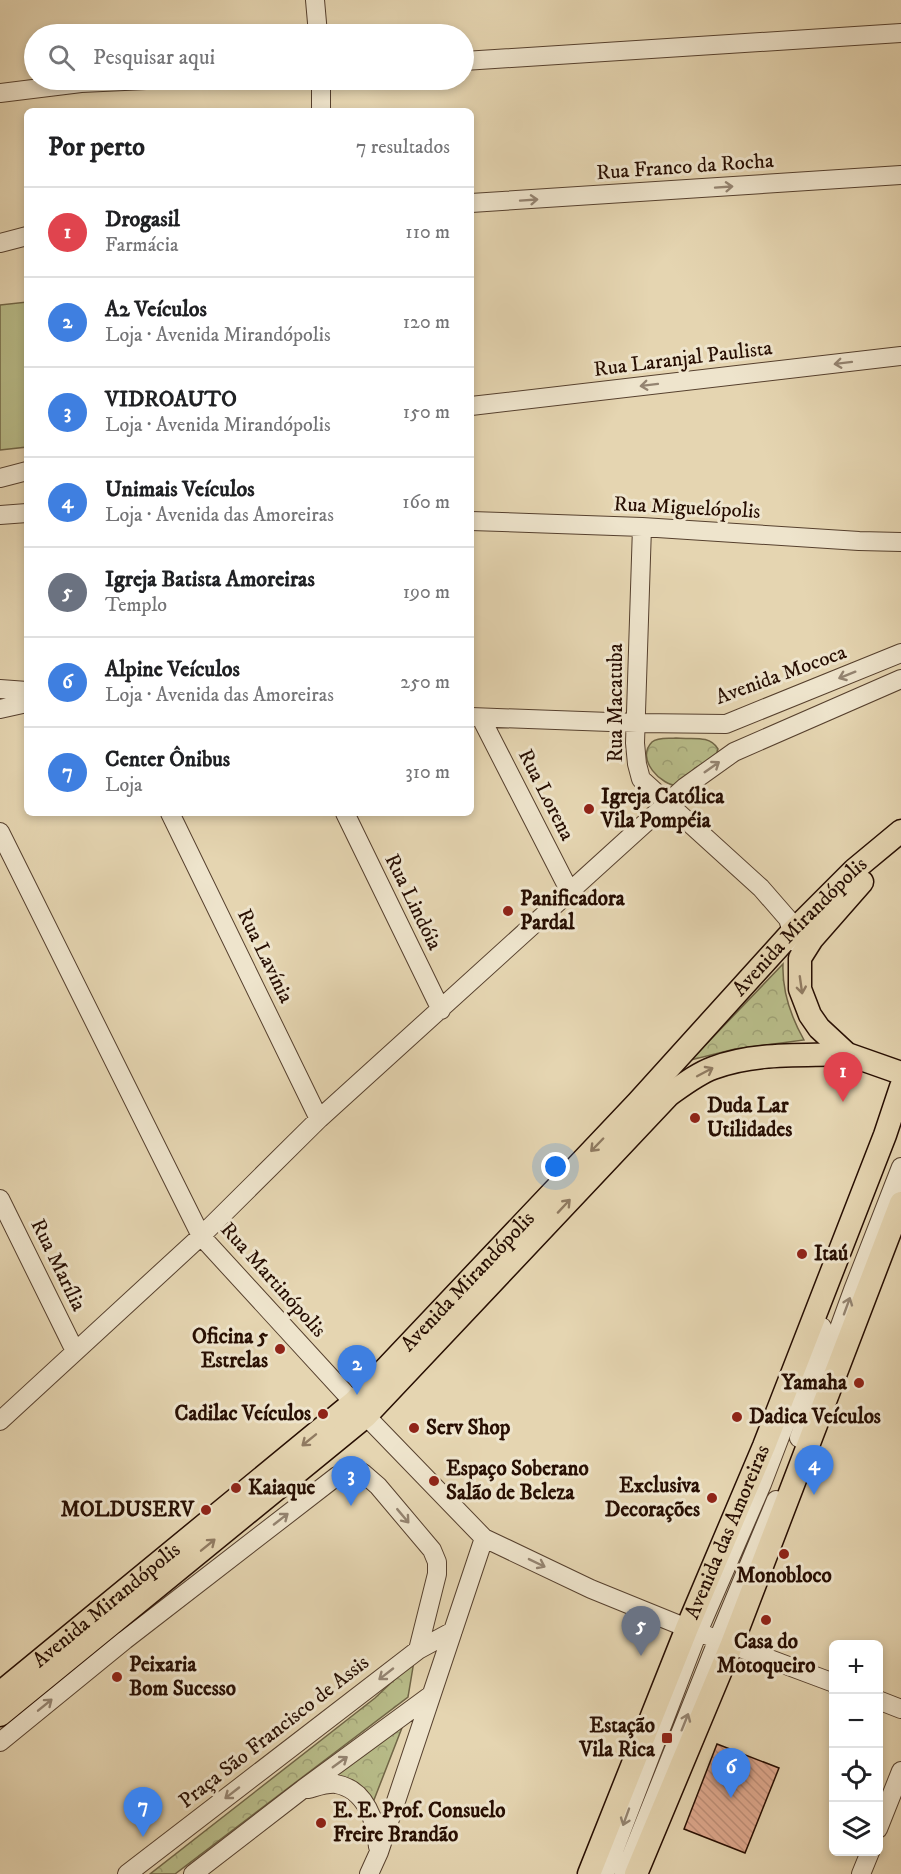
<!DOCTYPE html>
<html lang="pt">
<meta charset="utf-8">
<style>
body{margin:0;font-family:"IM FELL DW Pica",serif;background:#f2f2f2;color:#202124}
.controls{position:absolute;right:18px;bottom:18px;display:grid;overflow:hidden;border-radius:9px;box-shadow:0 3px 9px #0003}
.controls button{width:54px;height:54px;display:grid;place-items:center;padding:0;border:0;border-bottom:2px solid #e0e0e0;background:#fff;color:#202124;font:30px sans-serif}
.you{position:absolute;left:556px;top:1167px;width:21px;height:21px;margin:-15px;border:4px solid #fff;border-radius:50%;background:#1a73e8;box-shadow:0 0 0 9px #1a73e833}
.badge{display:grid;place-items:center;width:39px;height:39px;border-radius:50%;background:#0b8043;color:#fff;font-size:20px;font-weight:700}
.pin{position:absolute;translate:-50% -50px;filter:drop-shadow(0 2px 3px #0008)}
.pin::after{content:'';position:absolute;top:32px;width:21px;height:18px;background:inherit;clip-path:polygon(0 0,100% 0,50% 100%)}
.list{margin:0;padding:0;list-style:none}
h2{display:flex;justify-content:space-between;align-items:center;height:78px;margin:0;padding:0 24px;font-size:26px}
h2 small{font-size:20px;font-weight:400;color:#757577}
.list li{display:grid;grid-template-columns:39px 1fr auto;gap:18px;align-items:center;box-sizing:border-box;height:90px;padding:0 24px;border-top:2px solid #e0e0e0}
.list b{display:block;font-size:22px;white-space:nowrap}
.list p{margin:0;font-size:20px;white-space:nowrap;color:#757577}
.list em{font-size:20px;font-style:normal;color:#757577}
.icon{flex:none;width:33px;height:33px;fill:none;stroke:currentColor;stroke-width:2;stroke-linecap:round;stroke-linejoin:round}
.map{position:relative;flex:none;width:901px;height:1874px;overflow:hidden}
.search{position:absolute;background:#fff;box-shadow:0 3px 9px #0003;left:24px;top:24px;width:450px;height:66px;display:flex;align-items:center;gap:15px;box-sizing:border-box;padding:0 21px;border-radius:33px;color:#757577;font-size:22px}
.panel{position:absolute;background:#fff;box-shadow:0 3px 9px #0003;left:24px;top:108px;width:450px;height:708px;border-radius:9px}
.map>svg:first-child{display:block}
</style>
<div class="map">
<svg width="901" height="1874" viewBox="0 0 901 1874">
<defs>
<pattern id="forest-crowns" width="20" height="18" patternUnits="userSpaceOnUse" patternTransform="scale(1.5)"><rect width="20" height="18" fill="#b8bc89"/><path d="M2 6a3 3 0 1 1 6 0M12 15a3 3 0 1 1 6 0" fill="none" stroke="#9ea075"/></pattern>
<pattern id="building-back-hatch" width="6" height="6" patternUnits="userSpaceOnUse" patternTransform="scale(1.5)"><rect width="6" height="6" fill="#e0aa90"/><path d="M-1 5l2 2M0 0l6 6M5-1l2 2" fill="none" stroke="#c0917b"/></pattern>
</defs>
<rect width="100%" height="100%" fill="#e5d5b1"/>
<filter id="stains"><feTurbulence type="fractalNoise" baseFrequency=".00333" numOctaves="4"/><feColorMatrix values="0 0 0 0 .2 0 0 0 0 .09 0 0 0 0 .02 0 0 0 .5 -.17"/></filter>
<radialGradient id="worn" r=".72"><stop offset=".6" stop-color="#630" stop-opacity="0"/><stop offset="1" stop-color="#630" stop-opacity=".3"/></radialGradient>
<!-- forest -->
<path fill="url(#forest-crowns)" stroke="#706546" stroke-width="1.5" d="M 676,738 C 691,740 709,734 718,749 L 716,756 L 695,768 L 679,786 C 661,786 635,759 652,742 C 658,737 669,739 676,738 Z
M 783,964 C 782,990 791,1017 804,1040 L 735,1049 L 691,1060 Z
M 414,1661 L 408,1697 L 175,1874 L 150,1874 L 375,1698 Z
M 405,1720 L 372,1805 C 360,1788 353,1774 330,1778 Z"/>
<!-- pitch -->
<path fill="#b8bc89" stroke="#706546" stroke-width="1.5" d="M 27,302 L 27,447 L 0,450 L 0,305 Z"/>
<!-- building -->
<path fill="url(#building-back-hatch)" stroke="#270e02" stroke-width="1.5" d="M 717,1744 L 779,1768 L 745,1853 L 684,1829 Z"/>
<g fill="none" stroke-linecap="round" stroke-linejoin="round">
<defs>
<path id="minor" d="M 315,0 L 318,34
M 464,61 L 901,33
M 321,80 L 321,111
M 0,93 L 81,83 L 146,80
M 471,203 L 901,175
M 0,243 L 27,236
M 471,406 L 901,356
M 0,478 L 27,471
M 0,515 L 27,513
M 471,521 L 642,527 L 859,541 L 901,542
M 642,527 L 635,743 L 637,764 L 641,779 L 761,888 L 788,919 L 795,942
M 0,689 L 27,691
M 0,709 L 27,703
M 471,717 L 637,723 L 726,724 L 901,653
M 481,718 L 570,892
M 170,813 L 319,1119
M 345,813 L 441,1010
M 0,832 L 201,1236 L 366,1416 L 484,1538 L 591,1589 L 687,1628 L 834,1683
M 0,1199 L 75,1351
M 0,1421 L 201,1236 L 319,1119 L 685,787 L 734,752 L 901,679
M 799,1438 L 853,1290 L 901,1167
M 878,1700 L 901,1709
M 0,1742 L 125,1640 L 337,1476 L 363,1473 L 378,1486 L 432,1550 L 437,1562 L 437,1574 L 418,1650
M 308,1789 C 316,1787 327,1783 336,1784 C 366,1789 376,1822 378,1847
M 878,1829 L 901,1771
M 127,1874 L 418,1650 L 453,1631
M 193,1874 L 303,1789 L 431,1695
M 369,1874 L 379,1852 L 484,1538
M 605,1874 L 698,1632 L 762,1484 L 822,1327
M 624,1874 L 718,1639 L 776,1500
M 861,1874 L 870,1852"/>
<g id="major">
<path d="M 862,882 L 812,939 L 800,958 L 800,989 L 810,1015 L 819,1028 L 847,1054 L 901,1073"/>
<path id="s1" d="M 0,1693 L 354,1402 L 638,1102 L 792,932 L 854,870 L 901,831"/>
<path d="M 0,1715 L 366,1416 L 669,1095 C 683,1085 697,1074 713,1068 C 755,1052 802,1056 847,1054"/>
<path id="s2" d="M 589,1874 L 687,1628 L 764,1446 L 885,1135 L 901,1087"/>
<path d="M 636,1874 L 732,1644 L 901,1203"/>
</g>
</defs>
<!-- minor casing -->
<use href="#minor" stroke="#56402e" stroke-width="20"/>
<!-- major casing -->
<use href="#major" stroke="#270e02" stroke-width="25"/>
<!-- minor -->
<use href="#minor" stroke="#eee4cc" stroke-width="18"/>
<!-- major -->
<use href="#major" stroke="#e5d5b1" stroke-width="22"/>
</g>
<!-- one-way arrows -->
<defs><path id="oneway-shaft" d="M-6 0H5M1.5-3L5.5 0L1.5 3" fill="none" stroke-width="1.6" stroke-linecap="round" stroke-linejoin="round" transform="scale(1.5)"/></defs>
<g stroke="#948471">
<use href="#oneway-shaft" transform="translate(724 187) rotate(-4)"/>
<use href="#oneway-shaft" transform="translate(529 200) rotate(-4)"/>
<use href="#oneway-shaft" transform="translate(843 363) rotate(173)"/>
<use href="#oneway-shaft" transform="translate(649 385) rotate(173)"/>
<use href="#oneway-shaft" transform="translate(847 675) rotate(158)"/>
<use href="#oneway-shaft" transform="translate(712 767) rotate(-35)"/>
<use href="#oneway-shaft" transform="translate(847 1306) rotate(-70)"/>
<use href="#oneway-shaft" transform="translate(403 1516) rotate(50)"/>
<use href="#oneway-shaft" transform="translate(281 1519) rotate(-38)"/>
<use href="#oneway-shaft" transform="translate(537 1563) rotate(26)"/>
<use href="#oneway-shaft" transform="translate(386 1674) rotate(142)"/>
<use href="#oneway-shaft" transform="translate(45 1705) rotate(-39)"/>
<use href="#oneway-shaft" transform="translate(685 1722) rotate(-68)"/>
<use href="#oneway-shaft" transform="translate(340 1762) rotate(-36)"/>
<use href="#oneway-shaft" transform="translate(232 1793) rotate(142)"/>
<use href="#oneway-shaft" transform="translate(626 1817) rotate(110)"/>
</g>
<g stroke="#907b62">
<use href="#oneway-shaft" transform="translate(801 985) rotate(82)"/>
<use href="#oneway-shaft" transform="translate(705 1072) rotate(-28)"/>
<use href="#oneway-shaft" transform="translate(597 1145) rotate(134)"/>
<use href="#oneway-shaft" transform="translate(564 1206) rotate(-47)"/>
<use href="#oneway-shaft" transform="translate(309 1440) rotate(141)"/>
<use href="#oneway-shaft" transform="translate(208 1545) rotate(-39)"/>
</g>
<!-- markers -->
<g fill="#8f2418" stroke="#eee4cc" stroke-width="2">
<circle cx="589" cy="809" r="6"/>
<circle cx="508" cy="911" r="6"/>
<circle cx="695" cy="1118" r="6"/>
<circle cx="802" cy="1254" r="6"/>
<circle cx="280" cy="1349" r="6"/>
<circle cx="859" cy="1383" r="6"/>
<circle cx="323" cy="1414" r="6"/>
<circle cx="737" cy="1417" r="6"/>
<circle cx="414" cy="1428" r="6"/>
<circle cx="434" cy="1481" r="6"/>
<circle cx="236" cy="1488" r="6"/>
<circle cx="712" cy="1498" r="6"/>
<circle cx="206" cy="1510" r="6"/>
<circle cx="784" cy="1554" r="6"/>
<circle cx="766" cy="1620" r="6"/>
<circle cx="117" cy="1677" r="6"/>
<rect x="661" y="1732" width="12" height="12" rx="3"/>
<circle cx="321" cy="1823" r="6"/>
</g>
<g text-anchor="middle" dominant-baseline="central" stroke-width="6" stroke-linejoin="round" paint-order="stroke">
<!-- street labels -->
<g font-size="21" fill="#270e02" stroke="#eee4cc">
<text transform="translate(685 167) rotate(-4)">Rua Franco da Rocha</text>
<text transform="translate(683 359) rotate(-7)">Rua Laranjal Paulista</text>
<text transform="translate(687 508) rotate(3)">Rua Miguelópolis</text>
<text transform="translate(781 675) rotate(-20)">Avenida Mococa</text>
<text transform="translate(616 703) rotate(-90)">Rua Macatuba</text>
<text transform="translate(546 795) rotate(63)">Rua Lorena</text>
<text transform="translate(413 902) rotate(64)">Rua Lindóia</text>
<text stroke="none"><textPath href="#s1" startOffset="1110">Avenida Mirandópolis</textPath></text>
<text transform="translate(265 956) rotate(64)">Rua Lavínia</text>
<text transform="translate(58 1265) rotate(64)">Rua Marília</text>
<text transform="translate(273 1280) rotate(48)">Rua Martinópolis</text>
<text stroke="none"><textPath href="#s1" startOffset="624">Avenida Mirandópolis</textPath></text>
<text stroke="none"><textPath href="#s2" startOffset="369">Avenida das Amoreiras</textPath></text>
<text stroke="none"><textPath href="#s1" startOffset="138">Avenida Mirandópolis</textPath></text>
<text transform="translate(274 1732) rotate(-38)">Praça São Francisco de Assis</text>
</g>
<!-- poi labels -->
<g font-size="21" font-weight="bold" fill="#270e02" stroke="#eee4cc" text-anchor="start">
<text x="601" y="797">Igreja Católica<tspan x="601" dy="24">Vila Pompéia</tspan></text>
<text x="520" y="899">Panificadora<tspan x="520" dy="24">Pardal</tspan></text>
<text x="707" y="1106">Duda Lar<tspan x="707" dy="24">Utilidades</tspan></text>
<text x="814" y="1254">Itaú</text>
<text x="268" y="1337" text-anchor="end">Oficina 5<tspan x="268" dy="24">Estrelas</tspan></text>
<text x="847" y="1383" text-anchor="end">Yamaha</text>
<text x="311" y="1414" text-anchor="end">Cadilac Veículos</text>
<text x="749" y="1417">Dadica Veículos</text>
<text x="426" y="1428">Serv Shop</text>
<text x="446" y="1469">Espaço Soberano<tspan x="446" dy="24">Salão de Beleza</tspan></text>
<text x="700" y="1486" text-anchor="end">Exclusiva<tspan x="700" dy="24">Decorações</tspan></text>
<text x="248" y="1488">Kaiaque</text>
<text x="194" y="1510" text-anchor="end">MOLDUSERV</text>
<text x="784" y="1576" text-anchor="middle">Monobloco</text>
<text x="766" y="1642" text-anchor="middle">Casa do<tspan x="766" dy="24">Motoqueiro</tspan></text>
<text x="129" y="1665">Peixaria<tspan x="129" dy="24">Bom Sucesso</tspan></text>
<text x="655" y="1726" text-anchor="end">Estação<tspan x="655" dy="24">Vila Rica</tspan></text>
<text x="333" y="1811">E. E. Prof. Consuelo<tspan x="333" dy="24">Freire Brandão</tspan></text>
</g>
</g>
<rect width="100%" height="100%" filter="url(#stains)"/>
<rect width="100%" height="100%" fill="url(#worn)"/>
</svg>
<div class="controls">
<button>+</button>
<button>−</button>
<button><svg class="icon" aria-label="locate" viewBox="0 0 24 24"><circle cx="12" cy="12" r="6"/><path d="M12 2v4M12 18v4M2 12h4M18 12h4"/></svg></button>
<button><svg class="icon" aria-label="layers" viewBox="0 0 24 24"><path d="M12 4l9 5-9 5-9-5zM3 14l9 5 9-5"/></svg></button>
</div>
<div class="you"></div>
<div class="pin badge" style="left:843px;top:1102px;background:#e0444e">1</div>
<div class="pin badge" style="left:357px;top:1395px;background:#3f7fe0">2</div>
<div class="pin badge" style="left:351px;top:1506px;background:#3f7fe0">3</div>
<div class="pin badge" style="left:814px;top:1495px;background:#3f7fe0">4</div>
<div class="pin badge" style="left:641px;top:1656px;background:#6b7280">5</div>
<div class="pin badge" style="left:731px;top:1798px;background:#3f7fe0">6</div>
<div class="pin badge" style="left:143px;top:1837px;background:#3f7fe0">7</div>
<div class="search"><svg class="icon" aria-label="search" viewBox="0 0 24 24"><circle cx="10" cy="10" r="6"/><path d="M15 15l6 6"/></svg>Pesquisar aqui</div>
<section class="panel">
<h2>Por perto<small>7 resultados</small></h2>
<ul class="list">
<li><span class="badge" style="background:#e0444e">1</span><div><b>Drogasil</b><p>Farmácia</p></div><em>110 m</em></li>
<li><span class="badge" style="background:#3f7fe0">2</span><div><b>A2 Veículos</b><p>Loja · Avenida Mirandópolis</p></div><em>120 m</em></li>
<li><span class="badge" style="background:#3f7fe0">3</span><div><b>VIDROAUTO</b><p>Loja · Avenida Mirandópolis</p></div><em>150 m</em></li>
<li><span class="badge" style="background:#3f7fe0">4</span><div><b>Unimais Veículos</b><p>Loja · Avenida das Amoreiras</p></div><em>160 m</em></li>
<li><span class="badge" style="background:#6b7280">5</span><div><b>Igreja Batista Amoreiras</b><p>Templo</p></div><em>190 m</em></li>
<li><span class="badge" style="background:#3f7fe0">6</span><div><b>Alpine Veículos</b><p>Loja · Avenida das Amoreiras</p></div><em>250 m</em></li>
<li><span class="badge" style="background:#3f7fe0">7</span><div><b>Center Ônibus</b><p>Loja</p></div><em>310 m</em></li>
</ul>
</section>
</div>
